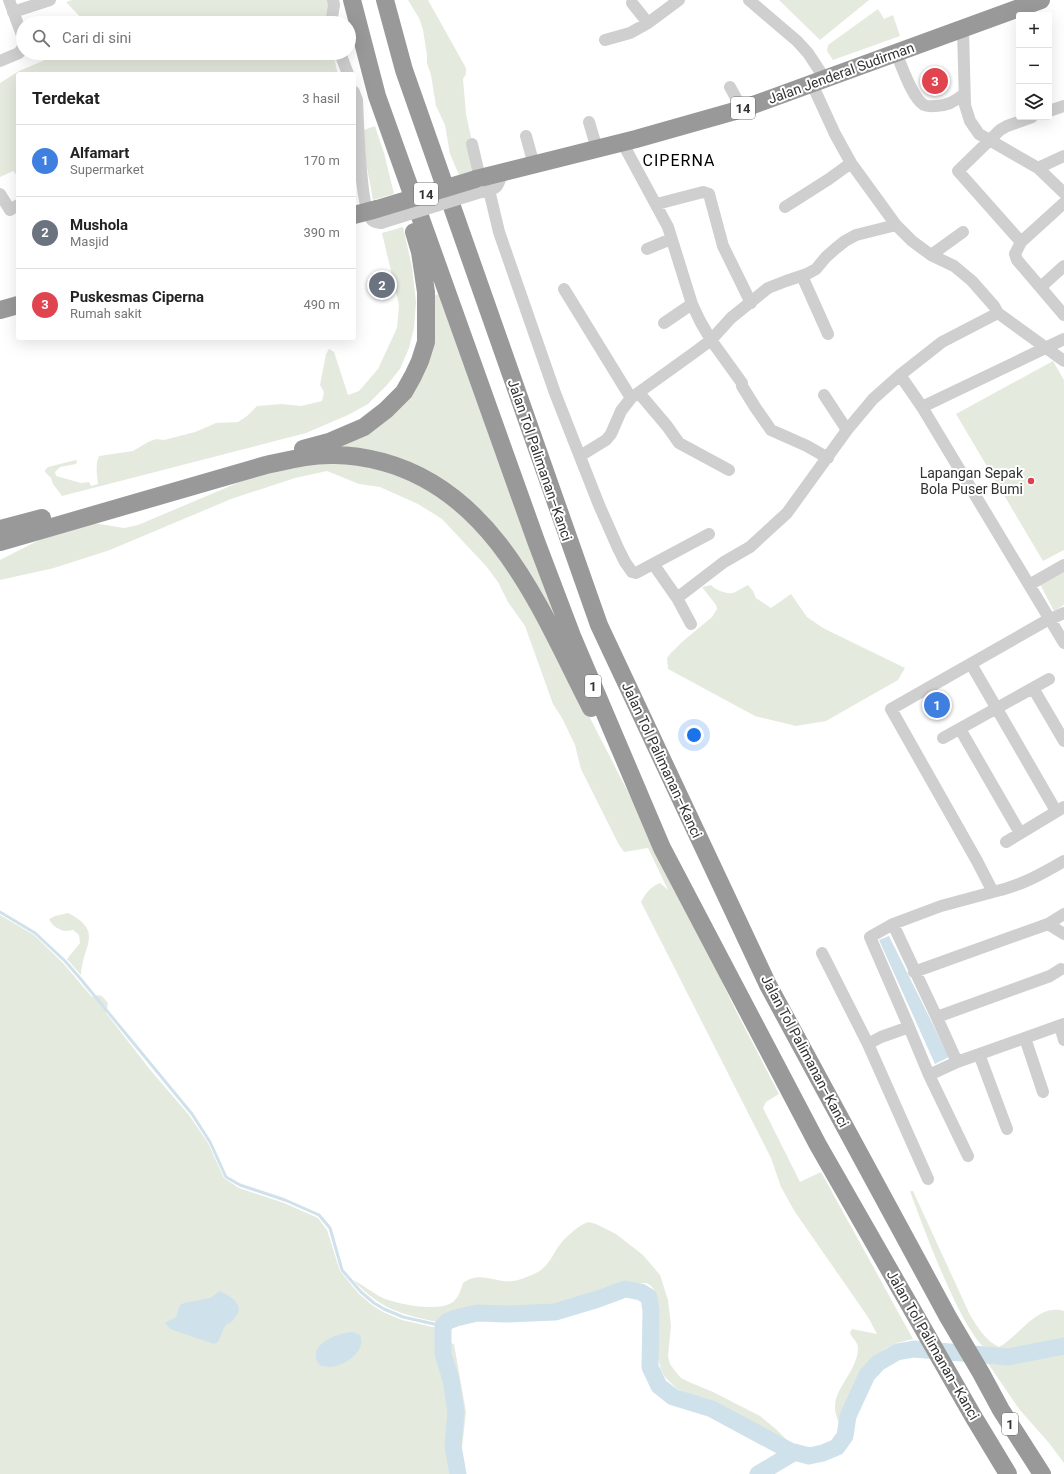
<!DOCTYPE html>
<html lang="id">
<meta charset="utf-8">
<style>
body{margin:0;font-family:Roboto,sans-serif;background:#f2f2f2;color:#222}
.controls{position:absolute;right:12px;top:12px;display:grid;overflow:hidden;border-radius:4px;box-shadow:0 4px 16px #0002}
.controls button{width:36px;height:36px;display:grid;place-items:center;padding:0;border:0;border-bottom:1px solid #e0e0e0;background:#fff;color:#222;font:20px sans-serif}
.you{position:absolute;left:694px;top:735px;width:14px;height:14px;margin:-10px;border:3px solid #fff;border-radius:50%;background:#1a73e8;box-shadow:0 0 0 6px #1a73e833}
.badge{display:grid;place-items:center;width:26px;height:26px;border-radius:50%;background:#db2777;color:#fff;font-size:13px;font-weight:700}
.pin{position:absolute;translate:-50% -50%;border:2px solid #fff;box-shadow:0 1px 4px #0006}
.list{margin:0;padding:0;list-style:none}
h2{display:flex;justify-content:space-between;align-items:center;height:52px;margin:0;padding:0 16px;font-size:17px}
h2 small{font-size:13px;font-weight:400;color:#767676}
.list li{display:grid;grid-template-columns:26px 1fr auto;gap:12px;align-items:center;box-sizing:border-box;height:72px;padding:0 16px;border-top:1px solid #e0e0e0}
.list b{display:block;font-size:15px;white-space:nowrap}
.list p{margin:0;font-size:13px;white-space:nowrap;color:#767676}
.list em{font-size:13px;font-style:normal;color:#767676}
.icon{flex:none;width:22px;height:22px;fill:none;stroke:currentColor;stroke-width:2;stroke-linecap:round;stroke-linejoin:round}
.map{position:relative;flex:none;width:1064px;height:1474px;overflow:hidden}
.search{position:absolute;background:#fff;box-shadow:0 4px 16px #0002;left:16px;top:16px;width:340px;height:44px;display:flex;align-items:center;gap:10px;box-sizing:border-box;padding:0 14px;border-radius:22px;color:#767676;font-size:15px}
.panel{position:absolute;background:#fff;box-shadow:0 4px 16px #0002;left:16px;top:72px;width:340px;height:268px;border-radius:4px}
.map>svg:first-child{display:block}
</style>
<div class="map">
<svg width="1064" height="1474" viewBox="0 0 1064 1474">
<rect width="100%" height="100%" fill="#fff"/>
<!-- green -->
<path fill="#e5eade" d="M 72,0 L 329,0 L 325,23 L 86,23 L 66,2 Z
M 408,0 L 428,0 L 466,68 L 466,74 L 463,79 L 466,114 L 478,169 L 459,175 L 450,154 L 445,125 L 436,106 L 431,75 L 427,63 L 427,55 L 423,30 L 419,18 Z
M 779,0 L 869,0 L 820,40 Z
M 878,9 L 884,19 L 893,15 L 900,36 L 833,60 L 827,51 L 828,45 Z
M 80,53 L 335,53 L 336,58 L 335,62 L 338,74 L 18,74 L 18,177 L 13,171 L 0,177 L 0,83 L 19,71 L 45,60 Z
M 375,126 L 384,153 L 394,194 L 373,200 L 366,162 L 364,130 Z
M 403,227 L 412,267 L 416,302 L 414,328 L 409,348 L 400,369 L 387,385 L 368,404 L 348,415 L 306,433 L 62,496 L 53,484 L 51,478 L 45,472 L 45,470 L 48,467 L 76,460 L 77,461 L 76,464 L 60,467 L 55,472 L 56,476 L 81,483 L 89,482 L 91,486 L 98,484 C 97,475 95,466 99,456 L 133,451 L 148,442 L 156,439 L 164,440 L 195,432 L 216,423 L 238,422 L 247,416 L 257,406 L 282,404 L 301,406 L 322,401 L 324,392 L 320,385 L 326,354 L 329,349 L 334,352 L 348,395 L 359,391 L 378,369 L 397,328 L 399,305 L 382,233 Z
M 438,294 L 495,453 L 570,645 L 462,497 L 318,450 L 400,404 L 433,296 Z
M 1053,361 L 1064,380 L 1064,550 L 1043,561 L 956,414 Z
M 340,462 L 392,470 L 455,506 L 505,562 L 589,716 L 629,794 L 684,902 L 735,1009 L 779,1094 L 766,1102 L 763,1108 L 800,1182 L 821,1172 L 913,1339 C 906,1341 898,1342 892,1345 C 863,1358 848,1399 841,1427 C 825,1398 845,1387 855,1362 C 857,1357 858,1352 858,1347 C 857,1341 852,1338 850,1333 L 852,1329 L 877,1334 L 868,1317 L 795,1212 L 781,1187 L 771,1158 L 641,902 C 646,893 650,887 660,883 L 668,890 L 648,848 L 624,852 L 619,845 L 581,769 L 575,745 L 562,718 L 553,704 L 525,626 L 508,602 L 498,582 L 486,566 L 442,519 L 418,504 L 380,487 L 359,484 L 327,471 L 295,478 L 231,499 L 110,550 L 54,568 L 0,580 L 0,560 L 47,536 L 93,523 L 124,528 L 138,525 L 254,476 L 290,467 Z
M 1064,571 L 1064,605 L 1054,611 L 1040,584 Z
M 711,585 C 716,590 725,594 733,593 C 737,592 743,587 748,585 L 753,591 L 756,598 L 771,608 L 791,594 L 807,617 L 823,628 L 905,668 L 898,680 L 826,721 L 796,726 L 755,716 L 668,669 L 667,658 L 670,654 L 682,642 L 712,617 L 717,609 L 716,605 L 702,587 Z
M 68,913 C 105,932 82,945 81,975 L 67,959 L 80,943 L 79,935 L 73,930 C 71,930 69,931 66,931 C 60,931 51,925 49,919 L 55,916 Z
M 0,915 L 34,935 L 63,963 L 92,997 L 98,995 L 102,996 L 108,1003 L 106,1013 L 152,1072 L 189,1115 L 208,1143 L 224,1178 L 239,1188 L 284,1203 L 318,1218 L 327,1230 L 340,1271 L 359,1294 L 372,1305 L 383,1312 L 402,1320 L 437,1328 L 439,1332 L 440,1340 L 454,1344 L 466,1412 L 459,1474 L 0,1474 Z
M 910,1191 L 913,1191 L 970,1315 C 978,1328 985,1340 999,1347 C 1020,1336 1037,1303 1064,1311 L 1064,1342 C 1048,1346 1007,1356 992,1352 C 966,1347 920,1218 910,1191 Z
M 588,1222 L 596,1224 L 616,1234 L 643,1255 L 660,1275 L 668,1300 L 671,1326 L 668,1356 L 670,1364 L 675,1371 L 681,1378 L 689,1382 L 713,1392 L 760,1416 L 777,1430 L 787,1440 L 708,1401 L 677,1389 L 665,1377 L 661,1370 L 657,1354 L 657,1299 C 655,1290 652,1283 643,1283 C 626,1283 609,1293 593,1297 C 574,1303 555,1306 536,1308 C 525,1309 514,1310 502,1311 C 480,1311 459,1305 441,1323 C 401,1314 383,1311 353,1280 C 363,1285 374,1294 383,1298 C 397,1304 443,1314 455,1300 C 459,1296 461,1289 463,1283 C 480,1270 495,1283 513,1281 C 521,1280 529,1276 536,1273 C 549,1267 553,1253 561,1243 C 568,1235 578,1226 588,1222 Z
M 1064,1351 L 1064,1463 L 1049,1443 L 1019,1409 L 987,1362 L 991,1361 L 1008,1361 Z"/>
<!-- water -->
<path fill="#cfe1eb" d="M 889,936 L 949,1057 L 935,1064 L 879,940 Z
M 220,1291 C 231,1297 247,1305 234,1319 C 232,1322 229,1323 226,1325 C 222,1330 221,1337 218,1342 L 214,1344 L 170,1329 L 165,1323 L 176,1317 L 180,1305 L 184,1303 L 210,1298 Z
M 353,1332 L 360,1335 C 367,1351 345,1366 330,1367 C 327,1367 324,1366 321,1366 C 302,1347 338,1332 353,1332 Z"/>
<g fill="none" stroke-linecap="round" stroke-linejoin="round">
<!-- stream -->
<path stroke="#cfe1eb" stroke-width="3" d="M 0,912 L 35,933 L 65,961 L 79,977 L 192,1114 L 210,1142 L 226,1177 L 240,1185 L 285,1200 L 319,1215 L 330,1228 L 342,1270 L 361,1292 L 374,1303 L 384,1309 L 403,1317 L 443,1326"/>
<!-- river -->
<path stroke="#cfe1eb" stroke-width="17" d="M 458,1474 L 453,1446 L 456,1412 L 451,1380 L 443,1354 L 443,1326 L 448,1321 L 456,1318 L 477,1313 L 507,1314 L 555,1312 L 598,1299 L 625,1289 L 641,1292 L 649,1297 L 651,1311 L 650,1367 L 659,1386 L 673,1397 L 712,1409 L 790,1451 L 809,1456 L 823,1453 L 837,1447 L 845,1436 L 848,1416 L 867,1375 L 878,1363 L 897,1352 L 914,1349 L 1008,1357 L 1064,1346
M 758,1474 L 795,1452"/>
<!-- minor -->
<path stroke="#cfcfcf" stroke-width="12" d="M 9,0 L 23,38
M 749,0 L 797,41 L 808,53 L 825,79
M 632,3 L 648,23
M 13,12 L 50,0
M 331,23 L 334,5 L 333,0
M 963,29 L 965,105 L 970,121 L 979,134 L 1038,168 L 1064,193
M 605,40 L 630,33 L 648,23 L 679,0
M 340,53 L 348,74
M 896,53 C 902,66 912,98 924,105 C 928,107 932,106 936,106 C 947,106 956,101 964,94
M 0,61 L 19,53 L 23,47
M 812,84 L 835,134 L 851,163 L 896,225 L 912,241 L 931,255 L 954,266 L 972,281 L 994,306 L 998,313 L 1064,361
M 730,87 L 742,109
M 354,92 L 357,100 C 358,120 360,209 372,220 C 375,223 378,222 381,223
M 1049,111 L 1064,106
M 589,122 L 597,149
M 526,136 L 534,165
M 622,142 L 668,227 L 692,304 L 700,321 L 711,340 L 742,383 L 742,386 L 755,407 L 771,430 L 807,446 L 828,458
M 472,144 L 480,178
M 1038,168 L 1064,156
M 489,190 L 499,232 L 555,393 L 599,505 L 618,548 L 625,562 L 632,572 L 636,573 L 709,534
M 482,192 C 497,189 498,188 502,173
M 0,194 L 10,210 L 18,205
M 1064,203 L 1021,242 L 1015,254 L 1017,260 L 1064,315
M 657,204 L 703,192 L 709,194 L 723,246 L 751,303
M 785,207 L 829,179 L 851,163
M 1021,242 L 958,171 L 1000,130 L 1007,126 L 1032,117
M 647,249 L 671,239
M 931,255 L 963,232
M 802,276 L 828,334
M 1043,285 L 1064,266
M 564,289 L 631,398
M 998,313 L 942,342 L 900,375 L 922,407 L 1064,643
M 664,323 L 692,304
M 639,393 L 667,426 L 679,443 L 729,470
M 824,395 L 847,430
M 922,407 L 1064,339
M 580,456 L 606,440 L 611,434 L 621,411 L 631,398 L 695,352 L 711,340 L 731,318 L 768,288 L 786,281 L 807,274 L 816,269 L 826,257 L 835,249 L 845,241 L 856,235 L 896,225
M 654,565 L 677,598
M 1029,585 L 1064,565
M 691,624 L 677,598 L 724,562 L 750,547 L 787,513 L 847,430 L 873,399 L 900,375
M 971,664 L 1056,811
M 1033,688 L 1064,741
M 960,729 L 1020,833
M 943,738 L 1049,679
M 1006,842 L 1064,807
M 993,892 C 1020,886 1040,875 1064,861
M 893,924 C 914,970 937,1016 957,1062
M 1048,924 L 1064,934
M 822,953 L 868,1044
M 914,972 L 1048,924 L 1064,914
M 937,1017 L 1050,976 L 1061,969
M 1060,1026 L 1064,1040
M 909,1027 L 929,1075 L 968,1156
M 1025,1038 L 1043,1092
M 979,1054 L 1007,1129
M 929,1075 L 957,1062 L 1064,1024
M 928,1179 L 868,1044 L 881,1037 L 909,1027 L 870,937 L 893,924 L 941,906 L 993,892 L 977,861 L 891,709 L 1044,622 L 1064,613"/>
<!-- highway -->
<path stroke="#999" stroke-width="18" d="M 352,0 L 377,96 L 536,541 L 572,636 L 662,848 L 818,1145 L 973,1416 L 1008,1474
M 385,0 L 404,70 L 599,625 L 768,985 L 948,1317 L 981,1373 L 1001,1410 L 1042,1474
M 476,179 L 636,139 L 742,109 L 1041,0
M 354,215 L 377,209
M 0,310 L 18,305
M 303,449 L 329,442 L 364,427 L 386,410 L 404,392 L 413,376 L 420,361 L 426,342 L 426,292 L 420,252 L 414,232
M 0,529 L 42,518
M 0,542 L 266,465 C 289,460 312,454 335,455 C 351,455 368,458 383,462 C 497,493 542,613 591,708"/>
<!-- minor-bridge -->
<path stroke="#cfcfcf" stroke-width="12" d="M 381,223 L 481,192"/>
<!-- highway-bridge -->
<path stroke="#999" stroke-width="18" d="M 377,209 L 476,179"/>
</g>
<!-- markers -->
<circle fill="#db4150" stroke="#fff" stroke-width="1.5" cx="1031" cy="481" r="4"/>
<g text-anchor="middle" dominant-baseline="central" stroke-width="4" stroke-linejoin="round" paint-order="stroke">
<!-- shield labels -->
<g fill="#fff" stroke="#707070" stroke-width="1">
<rect x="731" y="97" width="24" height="22" rx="3"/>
<rect x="414" y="183" width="24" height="22" rx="3"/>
<rect x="585" y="675" width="16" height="22" rx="3"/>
<rect x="1002" y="1413" width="16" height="22" rx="3"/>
</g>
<g font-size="13" font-weight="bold" fill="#323232">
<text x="743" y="108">14</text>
<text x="426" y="194">14</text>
<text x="593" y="686">1</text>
<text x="1010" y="1424">1</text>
</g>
<!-- street labels -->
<g font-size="14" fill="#323232" stroke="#fff">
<text transform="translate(841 73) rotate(-20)">Jalan Jenderal Sudirman</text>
<text transform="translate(540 460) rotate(71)">Jalan Tol Palimanan–Kanci</text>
<text transform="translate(662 760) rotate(65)">Jalan Tol Palimanan–Kanci</text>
<text transform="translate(805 1051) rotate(62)">Jalan Tol Palimanan–Kanci</text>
<text transform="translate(933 1345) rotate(60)">Jalan Tol Palimanan–Kanci</text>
</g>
<!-- poi labels -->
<g font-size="14" fill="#323232" stroke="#fff" text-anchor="end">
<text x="1023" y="473">Lapangan Sepak<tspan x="1023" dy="16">Bola Puser Bumi</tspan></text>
</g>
<!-- quarter labels -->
<g font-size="16" letter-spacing="1" fill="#000" stroke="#fff">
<text x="679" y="160">CIPERNA</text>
</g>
</g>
</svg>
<div class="controls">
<button>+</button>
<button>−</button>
<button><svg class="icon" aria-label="layers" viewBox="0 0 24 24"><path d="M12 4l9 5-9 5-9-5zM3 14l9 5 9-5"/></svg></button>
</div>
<div class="you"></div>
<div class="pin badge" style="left:937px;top:705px;background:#3f7fe0">1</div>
<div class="pin badge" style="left:382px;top:285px;background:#6b7280">2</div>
<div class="pin badge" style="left:935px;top:81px;background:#e0444e">3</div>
<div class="search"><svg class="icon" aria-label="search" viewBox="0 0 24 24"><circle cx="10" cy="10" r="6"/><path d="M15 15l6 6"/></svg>Cari di sini</div>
<section class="panel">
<h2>Terdekat<small>3 hasil</small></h2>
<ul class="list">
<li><span class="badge" style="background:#3f7fe0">1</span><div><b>Alfamart</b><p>Supermarket</p></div><em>170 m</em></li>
<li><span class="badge" style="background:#6b7280">2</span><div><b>Mushola</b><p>Masjid</p></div><em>390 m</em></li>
<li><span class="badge" style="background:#e0444e">3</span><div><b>Puskesmas Ciperna</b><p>Rumah sakit</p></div><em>490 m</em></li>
</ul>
</section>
</div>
